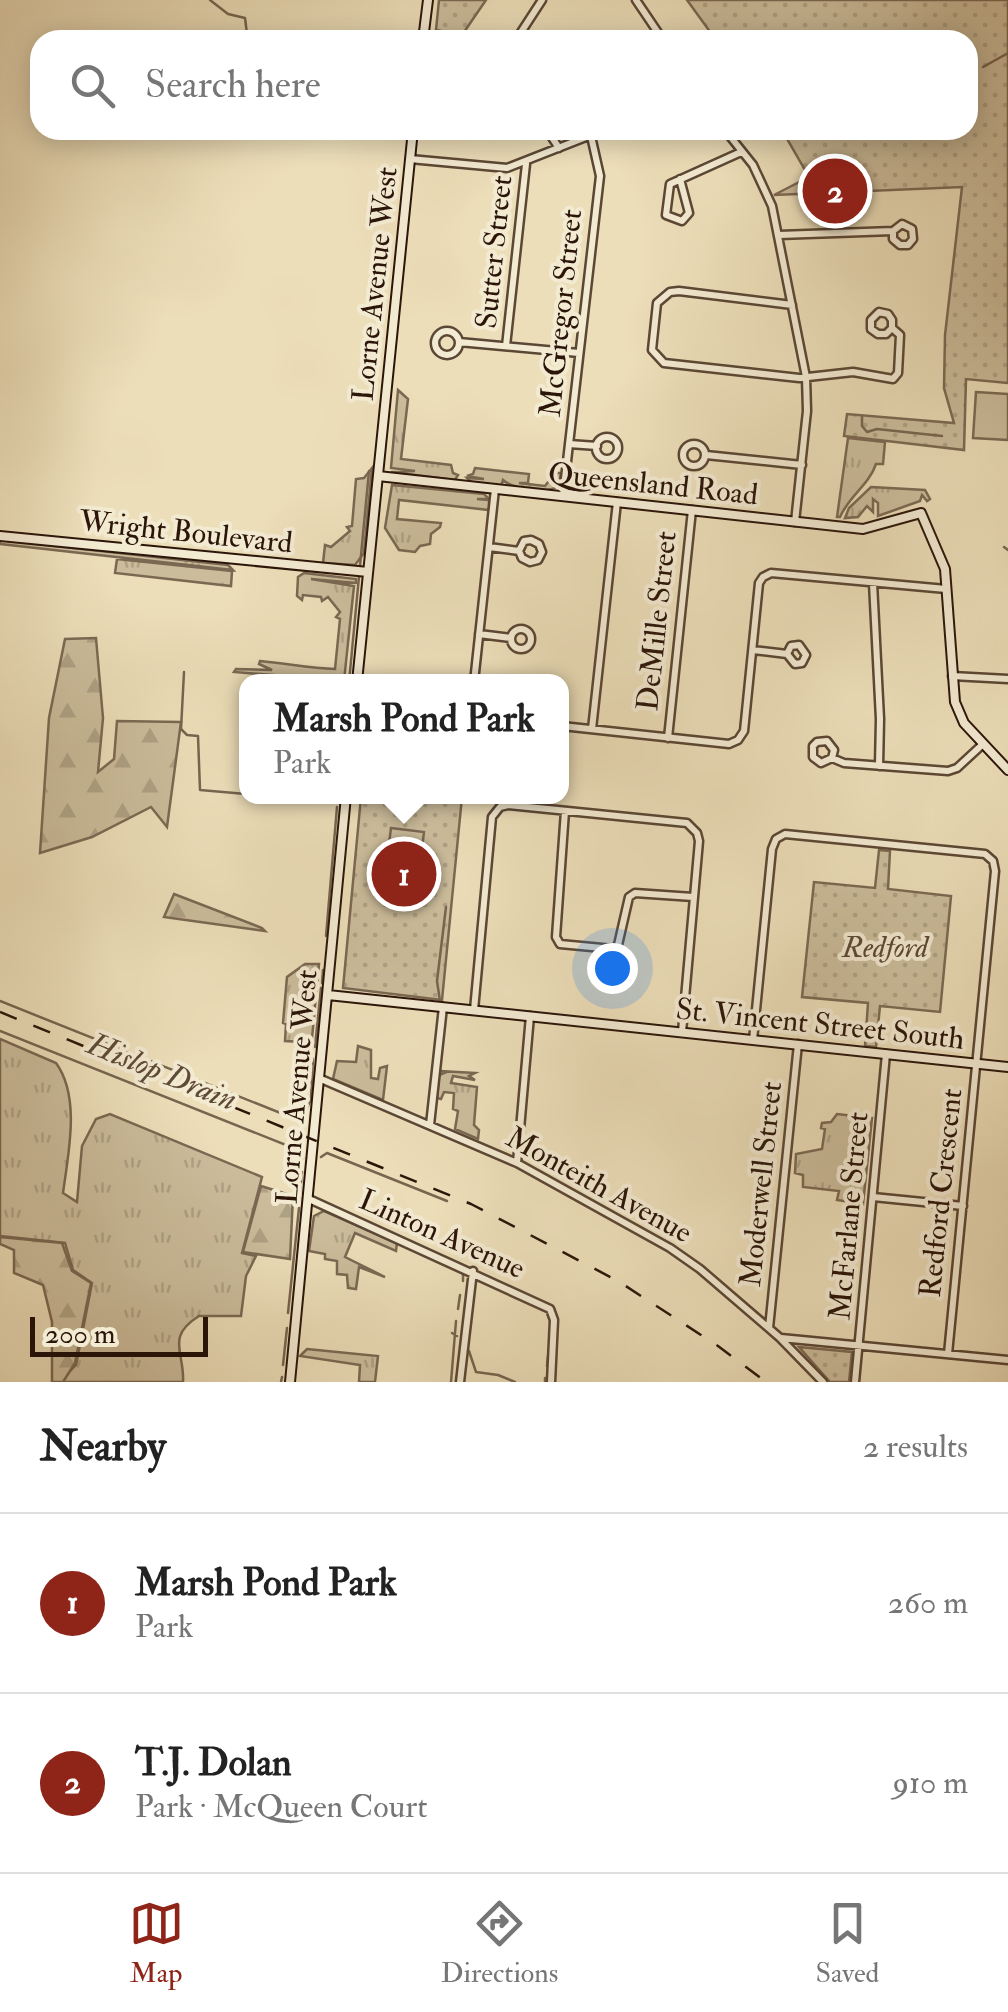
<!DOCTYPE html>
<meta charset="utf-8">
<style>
body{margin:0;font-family:"IM FELL Double Pica",serif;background:#f2f2f2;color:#222}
.scale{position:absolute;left:30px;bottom:25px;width:178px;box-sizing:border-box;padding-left:10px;border:5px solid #2b1509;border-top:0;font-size:28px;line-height:35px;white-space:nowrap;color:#2b1509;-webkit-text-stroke:8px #f3ead2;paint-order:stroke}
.you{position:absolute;left:612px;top:968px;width:35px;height:35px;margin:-25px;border:8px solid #fff;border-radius:50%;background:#1a73e8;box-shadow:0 0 0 15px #1a73e833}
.badge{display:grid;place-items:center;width:65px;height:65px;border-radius:50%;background:#8f2418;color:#fff;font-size:32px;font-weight:700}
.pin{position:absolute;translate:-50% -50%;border:5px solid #fff;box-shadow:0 2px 10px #0006}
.popup{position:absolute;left:239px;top:674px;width:330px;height:130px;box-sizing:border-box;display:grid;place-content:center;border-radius:20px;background:#fff;filter:drop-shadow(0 2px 8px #0005);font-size:32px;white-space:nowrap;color:#767676}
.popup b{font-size:38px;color:#222}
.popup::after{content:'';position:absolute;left:50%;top:100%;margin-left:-20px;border:20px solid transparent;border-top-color:#fff}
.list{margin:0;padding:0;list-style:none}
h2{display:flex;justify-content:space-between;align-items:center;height:130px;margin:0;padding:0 40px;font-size:42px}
h2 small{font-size:32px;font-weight:400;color:#767676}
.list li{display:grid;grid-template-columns:65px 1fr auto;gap:30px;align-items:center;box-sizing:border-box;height:180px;padding:0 40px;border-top:2px solid #e0e0e0}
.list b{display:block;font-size:38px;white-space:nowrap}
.list p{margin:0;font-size:32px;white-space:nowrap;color:#767676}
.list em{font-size:32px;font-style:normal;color:#767676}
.icon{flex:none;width:55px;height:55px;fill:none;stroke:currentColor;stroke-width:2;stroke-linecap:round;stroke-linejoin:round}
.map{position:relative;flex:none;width:1008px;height:1382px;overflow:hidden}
.search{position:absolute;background:#fff;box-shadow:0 5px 25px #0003;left:30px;right:30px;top:30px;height:110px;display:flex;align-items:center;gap:25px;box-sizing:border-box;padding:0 35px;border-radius:30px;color:#767676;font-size:38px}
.sheet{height:490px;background:#fff}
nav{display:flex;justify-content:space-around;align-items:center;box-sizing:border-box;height:140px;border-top:2px solid #e0e0e0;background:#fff;font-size:28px;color:#767676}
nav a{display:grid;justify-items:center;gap:5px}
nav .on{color:#8f2418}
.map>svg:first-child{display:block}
</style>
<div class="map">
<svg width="1008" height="1382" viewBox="0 0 1008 1382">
<defs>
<pattern id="grass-tufts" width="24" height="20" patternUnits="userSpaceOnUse" patternTransform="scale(2.5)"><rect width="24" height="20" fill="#cbbc9b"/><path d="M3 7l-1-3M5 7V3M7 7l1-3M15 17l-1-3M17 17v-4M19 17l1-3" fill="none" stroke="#aea184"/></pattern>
<pattern id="forest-firs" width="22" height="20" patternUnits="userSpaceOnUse" patternTransform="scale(2.5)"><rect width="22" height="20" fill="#cbbc9b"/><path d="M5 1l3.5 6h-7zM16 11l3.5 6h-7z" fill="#aea184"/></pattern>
<pattern id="park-dots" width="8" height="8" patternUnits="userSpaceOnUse" patternTransform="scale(2.5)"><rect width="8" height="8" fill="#cbbc9b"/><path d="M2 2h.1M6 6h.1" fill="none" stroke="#aea184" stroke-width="1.8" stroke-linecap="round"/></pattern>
</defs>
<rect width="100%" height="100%" fill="#ecdeb9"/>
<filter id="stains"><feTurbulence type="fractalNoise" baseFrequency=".002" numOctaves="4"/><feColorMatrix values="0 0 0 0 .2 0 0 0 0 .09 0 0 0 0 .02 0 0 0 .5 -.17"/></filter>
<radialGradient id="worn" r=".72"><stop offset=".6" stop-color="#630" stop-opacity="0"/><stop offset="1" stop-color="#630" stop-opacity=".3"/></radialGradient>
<!-- grass -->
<path fill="url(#grass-tufts)" stroke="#7b6852" stroke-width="2.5" d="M 398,390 L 408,399 L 401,459 L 451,465 L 453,473 L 458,475 L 455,480 L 391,472 L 415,471 L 391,468 Z
M 848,438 L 885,442 L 883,464 L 876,464 C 869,485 849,496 840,517 L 837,517 Z
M 372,468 L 364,553 L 355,565 L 323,563 L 325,545 L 331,547 L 350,531 L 347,527 L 352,526 L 356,479 L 364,478 Z
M 475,468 L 529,474 L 528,483 L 519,483 L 545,486 L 555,473 L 561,473 L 559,486 C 546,494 513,489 503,480 L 501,486 L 471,482 L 467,478 L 484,479 L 467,476 L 473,474 Z
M 392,485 L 484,494 L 489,499 L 477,499 L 489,500 L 489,510 L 399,500 L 397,519 L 441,523 L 440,527 L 431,534 L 430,544 L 420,546 L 415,552 L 399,550 L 385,528 Z
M 871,487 L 925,490 L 930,499 L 927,501 L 922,495 L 920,501 L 878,516 L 878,503 L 873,499 L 873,512 L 867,506 L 858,517 L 845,518 L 849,508 Z
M 0,540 L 228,565 L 233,570 L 0,544 Z
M 117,559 L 232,571 L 231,586 L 115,573 Z
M 304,573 L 356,579 L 356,583 L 311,579 L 354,586 L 344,681 L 301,681 L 299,677 L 234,672 L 236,669 L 272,670 L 259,664 L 260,661 C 290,664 311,668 335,669 L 340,619 L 336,617 L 340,612 L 328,597 L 322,601 L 321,597 L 303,595 L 302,600 L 297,596 L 298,577 Z
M 305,964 L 319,964 L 311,1049 L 303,1047 L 302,1042 L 285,1041 L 286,1024 L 283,1023 L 287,977 Z
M 0,1039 L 56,1063 C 81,1097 68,1155 63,1193 L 77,1202 L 82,1146 L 96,1119 L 110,1114 L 262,1177 L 242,1253 L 256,1256 L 246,1276 L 241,1316 L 199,1316 C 165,1337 185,1353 183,1382 L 63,1382 L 64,1377 L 76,1365 L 92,1283 L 73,1270 L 65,1243 L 0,1236 Z
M 358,1046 L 371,1050 L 371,1078 L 378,1079 L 380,1068 L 387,1066 L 383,1100 L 333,1079 L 337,1061 L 356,1062 Z
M 440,1071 L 475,1073 L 469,1076 L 475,1080 L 453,1076 L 451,1083 L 477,1087 L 474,1125 L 479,1130 L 478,1139 L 455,1129 L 458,1111 L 453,1109 L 454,1093 L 444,1092 L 441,1099 L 437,1098 L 439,1075 L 444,1073 Z
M 837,1114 L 872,1118 L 863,1204 L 837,1200 L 839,1191 L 803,1187 L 803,1175 L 795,1173 L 796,1154 L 822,1149 L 825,1129 L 821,1128 L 822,1123 L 831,1122 Z
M 324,1211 L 397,1243 L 396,1251 L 355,1233 L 345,1257 L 385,1277 L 359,1267 L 356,1289 L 348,1288 L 347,1275 L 337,1274 L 337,1261 L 325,1259 L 325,1254 L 309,1251 L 314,1216 Z
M 307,1349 L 378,1356 L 375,1382 L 359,1382 L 360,1365 L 300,1356 Z"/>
<!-- forest -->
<path fill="url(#forest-firs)" stroke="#7b6852" stroke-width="2.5" d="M 96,638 L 103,718 L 98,772 L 114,759 L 117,721 L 181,722 L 167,827 L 151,807 L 92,837 L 40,853 L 49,718 L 65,639 Z
M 174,894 L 262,928 L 265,931 L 164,917 Z
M 261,1186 L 293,1196 L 290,1259 L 243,1252 Z
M 0,1237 L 62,1243 L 72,1271 L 91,1283 L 75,1363 L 63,1382 L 52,1382 L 52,1322 L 43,1285 L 14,1273 L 14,1250 L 0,1244 Z"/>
<!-- park -->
<path fill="url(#park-dots)" stroke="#7b6852" stroke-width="2.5" d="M 439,0 L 486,0 L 462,35 L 436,30 Z
M 687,0 L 1008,0 L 1008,383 L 966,379 L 964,450 L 844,436 L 847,414 L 954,423 L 944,388 L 945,335 L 962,187 L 774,195 L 809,177 L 782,130 L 968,130 L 968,40 L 716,40 Z
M 361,797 L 462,797 L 442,1000 L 343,988 Z
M 879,850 L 890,851 L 888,889 L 951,896 L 940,1012 L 880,1006 L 876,1047 L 865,1046 L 868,1003 L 802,997 L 814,882 L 875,888 Z
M 799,1347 L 852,1352 L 849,1382 L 830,1382 Z"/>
<!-- pitch -->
<path fill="#cbbc9b" stroke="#7b6852" stroke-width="2.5" d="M 976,392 L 1008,394 L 1008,440 L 973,438 Z
M 391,828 L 424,832 L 415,904 L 382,899 Z"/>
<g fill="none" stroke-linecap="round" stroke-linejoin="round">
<!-- stream -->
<path stroke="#77654f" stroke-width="2.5" d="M 210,0 L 228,14 L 245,18 L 247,34 L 255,40
M 983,67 L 1008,53
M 862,417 L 862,426 L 867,432 L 877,429 L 942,436
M 1004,547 L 1008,550
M 184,672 L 181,729 L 187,735 L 198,736 L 200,790 L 246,794
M 349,682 L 369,471
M 272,796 L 330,802
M 326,936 L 337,807
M 322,983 L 323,970
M 0,1001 L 293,1118 L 303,1117 L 311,1099 L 313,1059
M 440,1001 L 437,981 L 446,907
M 0,1031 L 296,1149 L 303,1158
M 315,1047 L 321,988
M 321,1157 L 327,1153 L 447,1201
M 299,1203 L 302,1172
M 463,1281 L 463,1274
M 458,1309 L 460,1295
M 288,1313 L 299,1208
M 452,1333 L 457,1336
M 469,1351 L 476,1372 L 498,1375 L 515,1382
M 283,1365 L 287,1328
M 547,1366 L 549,1347
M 545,1381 L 545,1378
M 281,1382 L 282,1377
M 451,1382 L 456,1321"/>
<defs>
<path id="street" d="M 636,0 L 663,40
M 516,40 L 542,0
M 547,130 L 559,148
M 725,130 L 753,165 L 772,206 L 806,377 L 807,411 L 795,522
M 410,159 L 507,168 L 604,130
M 680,179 L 689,213 L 682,221 L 666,215 L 670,184 L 741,152
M 779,235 L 893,231 L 902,224 L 912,229 L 913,239 L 908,245 L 900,245 L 893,239 L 893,231
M 792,305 L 679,291 L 670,292 L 657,303 L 652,350 L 664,363 L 799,378 L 853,372 L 893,379 L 898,373 L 900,335 L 892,328 L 892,320 L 888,314 L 879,312 L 871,320 L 871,329 L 878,334 L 886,334 L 892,328
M435 343a12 12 0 1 1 24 0a12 12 0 1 1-24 0Z
M 459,342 L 579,353
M 506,346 L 526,164
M596 448a11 11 0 1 1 22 0a11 11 0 1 1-22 0Z
M683 455a11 11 0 1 1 22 0a11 11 0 1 1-22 0Z
M 569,444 L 597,446
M 706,455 L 802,465
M 563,496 L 600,176 L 591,136
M 489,547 L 519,551 L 522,558 L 530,562 L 538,560 L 542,552 L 539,544 L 531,540 L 524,541 L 519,551
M 873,583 L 880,719 L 879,766
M511 639a10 10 0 1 1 20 0a10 10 0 1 1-20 0Z
M 479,634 L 511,638
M 753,650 L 787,654 L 795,664 L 802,663 L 806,655 L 799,645 L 791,646 L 787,654
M 952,676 L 1008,679
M 474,682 L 495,489
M 562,726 L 729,744 L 738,740 L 744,731 L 759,583 L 763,577 L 771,573 L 946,589
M 592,729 L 617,502
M 668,738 L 692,510
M 832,758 L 834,750 L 827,741 L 817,742 L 813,746 L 813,757 L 821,763 L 832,758 L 844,763 L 948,771 L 957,768 L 983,744
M 565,811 L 556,937 L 560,944 L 613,949 L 618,945 L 629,897 L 635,893 L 693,897
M 474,1010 L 492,817 L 500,807 L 508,805 L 687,823 L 697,833 L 699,841 L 682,1032
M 753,1040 L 772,849 L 776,839 L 785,834 L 985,854 L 993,861 L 995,871 L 948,1354
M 321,1079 L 517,1163 L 670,1248 L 700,1269 L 779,1337 L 823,1382
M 430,1125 L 443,1007
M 517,1163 L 530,1016
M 873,1197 L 963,1206
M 309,1199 L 550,1309 L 554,1320 L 551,1382
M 769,1328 L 798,1044
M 781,1338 L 1008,1360
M 460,1382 L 473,1271
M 855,1382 L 886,1054"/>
<path id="secondary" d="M 423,40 L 428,0
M 378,476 L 863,529 L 921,513 L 945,569 L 955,702 L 964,723 L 1008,770
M 0,536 L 368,572
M 357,682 L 413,130
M 328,995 L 1008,1067
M 290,1382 L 346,796"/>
</defs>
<!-- street casing -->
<use href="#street" stroke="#5b4735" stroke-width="11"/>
<!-- secondary casing -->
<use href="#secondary" stroke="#2b1509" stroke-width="12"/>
<!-- street -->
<use href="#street" stroke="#f3ead2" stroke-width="6"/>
<!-- secondary -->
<use href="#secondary" stroke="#f3ead2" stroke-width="8"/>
<!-- rail -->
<path stroke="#2b1509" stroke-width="2.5" stroke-dasharray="18 18" stroke-linecap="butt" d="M 0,1012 L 471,1204 L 618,1281 L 718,1346 L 766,1382"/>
</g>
<g text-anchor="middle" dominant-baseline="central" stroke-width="8" stroke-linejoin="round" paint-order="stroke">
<!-- street labels -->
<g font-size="30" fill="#2b1509" stroke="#f3ead2">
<text transform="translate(494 252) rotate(-84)">Sutter Street</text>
<text transform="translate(375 284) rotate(-84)">Lorne Avenue West</text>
<text transform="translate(561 313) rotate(-84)">McGregor Street</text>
<text transform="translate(653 484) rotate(6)">Queensland Road</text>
<text transform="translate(186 532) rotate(6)">Wright Boulevard</text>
<text transform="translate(657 621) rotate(-84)">DeMille Street</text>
<text transform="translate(820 1024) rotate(6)">St. Vincent Street South</text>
<text transform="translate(297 1087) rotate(-85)">Lorne Avenue West</text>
<text transform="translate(761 1184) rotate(-84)">Moderwell Street</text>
<text transform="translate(599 1185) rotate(29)">Monteith Avenue</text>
<text transform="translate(941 1193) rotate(-84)">Redford Crescent</text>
<text transform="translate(849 1216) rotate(-85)">McFarlane Street</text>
<text transform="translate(442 1234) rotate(24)">Linton Avenue</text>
</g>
<!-- park labels -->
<g font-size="30" font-style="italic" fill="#5b4735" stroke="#f3ead2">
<text x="885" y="947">Redford</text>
</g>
<!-- water labels -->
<g font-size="32" font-style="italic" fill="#5e4a37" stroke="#f3ead2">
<text transform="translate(162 1072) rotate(22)">Hislop Drain</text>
</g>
</g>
<rect width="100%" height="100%" filter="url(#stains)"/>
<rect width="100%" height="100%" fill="url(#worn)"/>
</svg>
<div class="scale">200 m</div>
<div class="you"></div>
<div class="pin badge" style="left:404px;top:874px">1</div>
<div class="popup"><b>Marsh Pond Park</b>Park</div>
<div class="pin badge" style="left:835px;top:191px">2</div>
<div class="search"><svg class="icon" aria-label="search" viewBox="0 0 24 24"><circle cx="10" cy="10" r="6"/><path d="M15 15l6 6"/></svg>Search here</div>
</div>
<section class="sheet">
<h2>Nearby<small>2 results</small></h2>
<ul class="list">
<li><span class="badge">1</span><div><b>Marsh Pond Park</b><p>Park</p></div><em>260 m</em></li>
<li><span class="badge">2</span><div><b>T.J. Dolan</b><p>Park · McQueen Court</p></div><em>910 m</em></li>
</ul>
</section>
<nav>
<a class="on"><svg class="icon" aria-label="map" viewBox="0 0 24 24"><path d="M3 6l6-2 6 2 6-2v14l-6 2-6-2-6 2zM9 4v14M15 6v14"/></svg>Map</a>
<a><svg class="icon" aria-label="directions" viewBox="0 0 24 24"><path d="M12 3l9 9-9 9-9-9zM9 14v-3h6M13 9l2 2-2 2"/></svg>Directions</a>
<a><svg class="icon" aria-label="saved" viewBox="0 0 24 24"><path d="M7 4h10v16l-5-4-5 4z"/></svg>Saved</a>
</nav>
